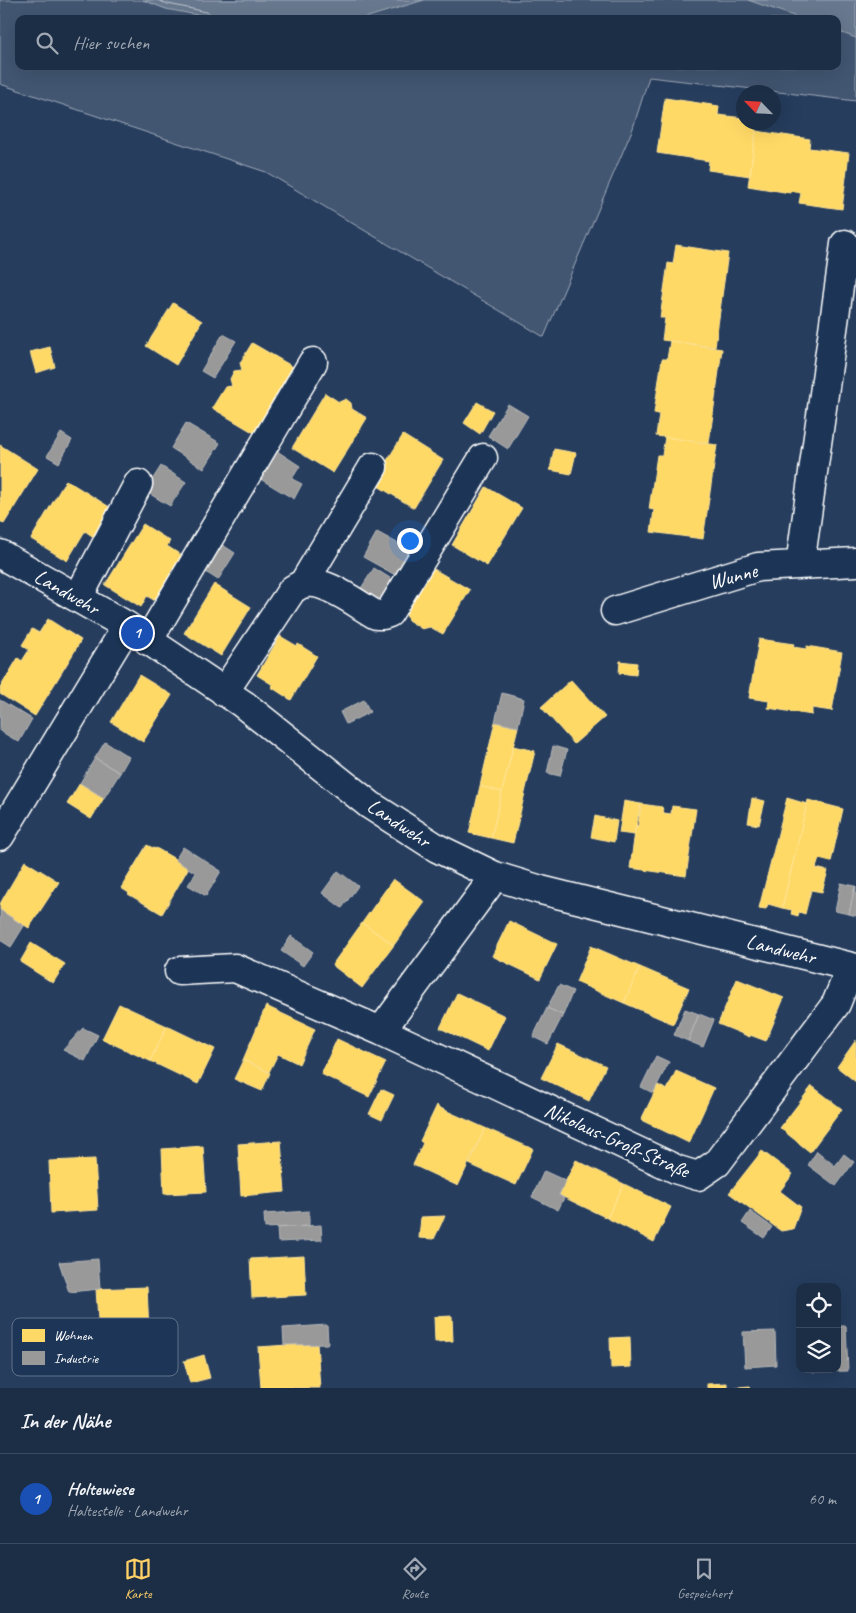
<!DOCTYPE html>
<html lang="de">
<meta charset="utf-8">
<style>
body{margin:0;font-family:Caveat,sans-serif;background:#293a51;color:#f1f3f6}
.controls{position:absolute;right:15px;bottom:15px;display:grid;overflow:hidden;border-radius:10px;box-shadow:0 5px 20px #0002}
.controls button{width:45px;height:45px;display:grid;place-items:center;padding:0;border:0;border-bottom:1px solid #3a4a5f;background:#1c2e46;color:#f1f3f6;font:25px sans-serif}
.compass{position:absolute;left:736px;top:85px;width:45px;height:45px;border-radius:50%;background:#1c2e46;box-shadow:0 5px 20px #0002;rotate:295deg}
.you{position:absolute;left:409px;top:540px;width:18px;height:18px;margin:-12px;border:4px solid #fff;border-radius:50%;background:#1a73e8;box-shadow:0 0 0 8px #1a73e833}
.badge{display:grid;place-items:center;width:32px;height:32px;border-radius:50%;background:#ffd166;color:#fff;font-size:16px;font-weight:700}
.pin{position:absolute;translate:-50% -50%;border:2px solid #fff;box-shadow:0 1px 5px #0006}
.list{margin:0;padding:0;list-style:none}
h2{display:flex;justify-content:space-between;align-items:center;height:65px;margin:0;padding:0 20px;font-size:21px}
h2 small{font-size:16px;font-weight:400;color:#a0a8b3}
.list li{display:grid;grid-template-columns:32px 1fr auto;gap:15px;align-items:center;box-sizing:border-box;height:90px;padding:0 20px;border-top:1px solid #3a4a5f}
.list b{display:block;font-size:19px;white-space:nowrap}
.list p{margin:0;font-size:16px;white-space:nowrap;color:#a0a8b3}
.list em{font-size:16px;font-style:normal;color:#a0a8b3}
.icon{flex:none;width:28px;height:28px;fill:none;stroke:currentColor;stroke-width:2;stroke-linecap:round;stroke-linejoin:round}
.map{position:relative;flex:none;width:856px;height:1388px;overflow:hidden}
.search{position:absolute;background:#1c2e46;box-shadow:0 5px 20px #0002;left:15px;right:15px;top:15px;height:55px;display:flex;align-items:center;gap:12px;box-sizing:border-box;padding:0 18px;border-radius:10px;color:#a0a8b3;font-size:19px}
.sheet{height:155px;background:#1c2e46}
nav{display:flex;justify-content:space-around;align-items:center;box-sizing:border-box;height:70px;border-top:1px solid #3a4a5f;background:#1c2e46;font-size:14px;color:#a0a8b3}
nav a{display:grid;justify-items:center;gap:2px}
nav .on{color:#ffd166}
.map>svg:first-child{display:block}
</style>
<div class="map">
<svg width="856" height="1388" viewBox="0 0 856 1388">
<rect width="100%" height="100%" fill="#263d5e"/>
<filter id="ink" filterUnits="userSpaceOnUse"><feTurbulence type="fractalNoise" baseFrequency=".02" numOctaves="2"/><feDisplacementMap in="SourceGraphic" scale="10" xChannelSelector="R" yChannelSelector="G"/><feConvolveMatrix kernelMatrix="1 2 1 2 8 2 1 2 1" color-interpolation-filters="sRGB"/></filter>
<g filter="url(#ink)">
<!-- green -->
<path fill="#425672" stroke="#a0aab8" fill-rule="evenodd" d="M 0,0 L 856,0 L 856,101 L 649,77 L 633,128 L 544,337 L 266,172 L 0,84 ZM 19,19 L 837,19 L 837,66 L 19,66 Z"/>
<!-- water -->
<path fill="#67788e" stroke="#a4aebb" d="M 143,0 L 424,0 L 361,19 L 218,19 L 166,9 Z
M 748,0 L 856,0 L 856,38 L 837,31 L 837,19 L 802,19 Z"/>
<!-- homes -->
<path fill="#ffd966" stroke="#ffe494" d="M 665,98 L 719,106 L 718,115 L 744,118 L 744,122 L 757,122 L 750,176 L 708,170 L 709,161 L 657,153 Z
M 756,131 L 810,139 L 809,148 L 849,153 L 842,209 L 799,203 L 801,193 L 790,191 L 790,193 L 748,186 Z
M 676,245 L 728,253 L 715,347 L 662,340 L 665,318 L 660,318 L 668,263 L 673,264 Z
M 173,303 L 202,321 L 176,365 L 146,346 Z
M 670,341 L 722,349 L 709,443 L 656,436 L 659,414 L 654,413 L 662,359 L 667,359 Z
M 252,343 L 295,368 L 256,434 L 212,408 L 225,387 L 232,386 L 230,379 L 234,371 L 242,370 L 240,363 Z
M 50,347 L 55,367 L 36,373 L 30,352 Z
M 325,393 L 339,402 L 346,399 L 351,403 L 352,409 L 367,418 L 333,473 L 292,448 Z
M 477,402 L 493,411 L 480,434 L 464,423 Z
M 403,435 L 443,460 L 414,508 L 373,483 Z
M 665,437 L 717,445 L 703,539 L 651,532 L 654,510 L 649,509 L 657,455 L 662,455 Z
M 0,445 L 38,469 L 4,524 L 0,521 Z
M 554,449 L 576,453 L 571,474 L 550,470 Z
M 66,480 L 116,511 L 98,540 L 85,531 L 67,561 L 31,539 Z
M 486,487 L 522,508 L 487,566 L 452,545 Z
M 143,524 L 170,541 L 167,546 L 184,557 L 157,602 L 147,596 L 141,607 L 105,585 Z
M 432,568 L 470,590 L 443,634 L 430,627 L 422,629 L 408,620 L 405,611 Z
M 214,584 L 251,607 L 221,656 L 184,633 Z
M 48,619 L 81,640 L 73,654 L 35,716 L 0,694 L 0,688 L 18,658 L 22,661 L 29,650 L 22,645 L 32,629 L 39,633 Z
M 280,636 L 297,646 L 298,644 L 317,656 L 291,700 L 271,687 L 273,685 L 257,675 Z
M 759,639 L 794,644 L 793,647 L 806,649 L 807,646 L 842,652 L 832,711 L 812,708 L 812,715 L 768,708 L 769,701 L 749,698 Z
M 620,661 L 637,663 L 636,675 L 619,673 Z
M 139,675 L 172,695 L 143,742 L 111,722 Z
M 571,680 L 605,717 L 574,744 L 541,707 Z
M 495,722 L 518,727 L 502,792 L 480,786 Z
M 513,746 L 535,751 L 513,843 L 491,838 Z
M 80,783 L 104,798 L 91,819 L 67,804 Z
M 480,786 L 502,792 L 491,838 L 469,833 Z
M 752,798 L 765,801 L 759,825 L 748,823 Z
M 787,798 L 807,804 L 782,908 L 768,904 L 766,909 L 759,908 Z
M 808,800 L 843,809 L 831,862 L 819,859 L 816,868 L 828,871 L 822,892 L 811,890 L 805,914 L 799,912 L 798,916 L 791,914 L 792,910 L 782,908 Z
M 624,801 L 641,804 L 634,835 L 619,833 Z
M 641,804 L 662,807 L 664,813 L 671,814 L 672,806 L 696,809 L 686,876 L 630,868 L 636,825 L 638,826 Z
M 595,816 L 617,821 L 614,842 L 591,837 Z
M 147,845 L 155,849 L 156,848 L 189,867 L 162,914 L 128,894 L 129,893 L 121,888 Z
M 25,861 L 59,882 L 29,928 L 0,910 L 0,904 L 5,895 Z
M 393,879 L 425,902 L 394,945 L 362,923 Z
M 509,921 L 557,944 L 540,979 L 492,956 Z
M 362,923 L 394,945 L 362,988 L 332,965 Z
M 31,943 L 65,964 L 53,983 L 20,962 Z
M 591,946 L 640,967 L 624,1003 L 576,982 Z
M 640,967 L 689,988 L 673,1024 L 624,1003 Z
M 737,979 L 784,998 L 766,1041 L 750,1035 L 750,1037 L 718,1024 Z
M 457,993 L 505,1016 L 488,1051 L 440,1028 Z
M 119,1004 L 167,1026 L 150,1061 L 102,1039 Z
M 266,1006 L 315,1029 L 299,1064 L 278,1054 L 269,1072 L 243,1060 Z
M 167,1026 L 215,1049 L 198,1084 L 150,1061 Z
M 337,1039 L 386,1062 L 369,1097 L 321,1074 Z
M 856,1040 L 856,1082 L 837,1067 Z
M 558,1044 L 606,1066 L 589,1101 L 541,1078 Z
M 243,1060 L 270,1073 L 262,1091 L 234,1079 Z
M 676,1071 L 714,1088 L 689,1143 L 641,1120 L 658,1085 L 667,1090 Z
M 812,1086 L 842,1109 L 810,1152 L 780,1128 Z
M 381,1089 L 394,1095 L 382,1120 L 369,1114 Z
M 437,1105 L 438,1107 L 485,1128 L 458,1186 L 413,1165 L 423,1143 L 420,1141 Z
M 485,1128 L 533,1149 L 516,1185 L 469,1164 Z
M 281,1141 L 285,1192 L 241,1196 L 238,1144 Z
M 203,1146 L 206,1192 L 164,1194 L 162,1149 Z
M 762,1151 L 793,1174 L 780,1191 L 801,1207 L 793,1229 L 781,1231 L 729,1193 Z
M 95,1159 L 98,1210 L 51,1213 L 49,1161 Z
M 576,1160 L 624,1184 L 607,1218 L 559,1195 Z
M 624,1184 L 671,1207 L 654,1242 L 607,1218 Z
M 445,1216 L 434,1239 L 419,1238 L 421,1217 Z
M 304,1256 L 306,1295 L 252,1298 L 250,1259 Z
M 147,1287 L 149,1332 L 99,1335 L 96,1289 Z
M 452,1316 L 453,1341 L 435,1342 L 434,1317 Z
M 630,1337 L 631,1367 L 611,1368 L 610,1338 Z
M 317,1343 L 320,1388 L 261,1388 L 258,1347 Z
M 204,1355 L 210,1378 L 190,1383 L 184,1361 Z
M 727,1383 L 727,1388 L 750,1386 L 751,1388 L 707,1388 L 707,1384 Z"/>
<!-- industry -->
<path fill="#999" stroke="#b8b8b8" d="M 223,334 L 236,341 L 213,378 L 201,371 Z
M 508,404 L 528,416 L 508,449 L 488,436 Z
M 186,423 L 220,443 L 204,469 L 171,448 Z
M 61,433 L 72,440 L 59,463 L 47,456 Z
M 274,449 L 300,466 L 292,479 L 302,484 L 294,499 L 257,477 Z
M 161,466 L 186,482 L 170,506 L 145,491 Z
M 377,532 L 412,551 L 397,576 L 363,557 Z
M 218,542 L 235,553 L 218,580 L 201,569 Z
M 374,568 L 398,583 L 383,608 L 358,593 Z
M 502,693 L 524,699 L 518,727 L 495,722 Z
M 0,700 L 32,719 L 19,742 L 0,731 Z
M 364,700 L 370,712 L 346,724 L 340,712 Z
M 105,742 L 129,757 L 120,773 L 95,758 Z
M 553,746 L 567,750 L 560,776 L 547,773 Z
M 95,758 L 120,773 L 104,798 L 80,783 Z
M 183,847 L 221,871 L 206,896 L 188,885 L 196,873 L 175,860 Z
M 338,871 L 358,886 L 342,908 L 322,893 Z
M 841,883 L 855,886 L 849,914 L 835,911 Z
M 855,886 L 856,886 L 856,916 L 849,914 Z
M 0,910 L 24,926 L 11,947 L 0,940 Z
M 291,936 L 313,952 L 303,966 L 281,951 Z
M 559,985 L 573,991 L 563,1015 L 547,1008 Z
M 547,1008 L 563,1015 L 548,1044 L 533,1037 Z
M 685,1009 L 699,1014 L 688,1041 L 674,1035 Z
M 699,1014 L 714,1020 L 703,1047 L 688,1041 Z
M 83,1028 L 98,1035 L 85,1061 L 63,1050 Z
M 656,1056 L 669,1062 L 653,1093 L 641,1087 Z
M 817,1151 L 835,1166 L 844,1154 L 854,1162 L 836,1186 L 808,1165 Z
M 544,1171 L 566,1181 L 559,1195 L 564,1198 L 558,1210 L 532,1197 Z
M 309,1211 L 309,1226 L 265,1228 L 264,1214 Z
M 750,1211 L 772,1227 L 764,1238 L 742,1223 Z
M 321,1225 L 322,1240 L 278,1242 L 277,1228 Z
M 98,1259 L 100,1289 L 69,1292 L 59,1262 Z
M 327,1325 L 328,1344 L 284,1345 L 283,1328 Z
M 837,1326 L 846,1326 L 848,1371 L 812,1372 L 812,1369 L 837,1369 Z
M 775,1331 L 776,1365 L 745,1367 L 743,1332 Z"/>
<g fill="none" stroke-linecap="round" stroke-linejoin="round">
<!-- shore -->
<path stroke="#c2c9d2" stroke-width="1" d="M 157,0 L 168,4 L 207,12 L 210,14 L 211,19"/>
<defs>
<path id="minor" d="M 0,554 L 127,626 L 243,704 L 370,805 L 437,848 L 495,876 L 541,890 L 856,968
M 800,565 L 845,244
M 303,584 L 373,467
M 78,598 L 138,484
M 615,611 L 758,567 L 856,562
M 148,641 L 313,362
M 224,692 L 292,590 C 295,588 299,585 303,584 C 323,577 358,605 376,615 L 383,615 L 389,613 L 483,458
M 0,836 L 127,626
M 495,876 L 381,1031 L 678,1170 L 698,1176 L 717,1163 L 836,1004 L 851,967
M 179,971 L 235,968 L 381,1031"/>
</defs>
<!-- minor casing -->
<use href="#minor" stroke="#fff" stroke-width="31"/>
<!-- minor -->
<use href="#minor" stroke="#1d3557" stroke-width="28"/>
</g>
</g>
<g text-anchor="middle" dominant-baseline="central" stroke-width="5" stroke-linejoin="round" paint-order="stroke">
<!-- street labels -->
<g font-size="21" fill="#fff" stroke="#1d3557">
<text transform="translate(733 576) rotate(-15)">Wunne</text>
<text transform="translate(67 592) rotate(30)">Landwehr</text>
<text transform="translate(399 823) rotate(34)">Landwehr</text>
<text transform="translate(781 949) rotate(14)">Landwehr</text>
<text transform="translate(617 1140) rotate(24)">Nikolaus-Groß-Straße</text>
</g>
</g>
<!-- legend -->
<rect x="12" y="1318" width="166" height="58" rx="8" fill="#1d3557" stroke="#617289" stroke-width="1"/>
<rect x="22" y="1329" width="23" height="13" fill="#ffd966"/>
<rect x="22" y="1351" width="23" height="14" fill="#999"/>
<g font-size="14" fill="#fff">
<text x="54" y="1340">Wohnen</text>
<text x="54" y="1363">Industrie</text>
</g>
</svg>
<div class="controls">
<button><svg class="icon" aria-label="locate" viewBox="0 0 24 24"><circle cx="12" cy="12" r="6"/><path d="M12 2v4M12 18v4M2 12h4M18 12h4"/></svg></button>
<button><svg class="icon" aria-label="layers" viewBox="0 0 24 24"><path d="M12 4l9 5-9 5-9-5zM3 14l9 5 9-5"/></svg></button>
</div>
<svg class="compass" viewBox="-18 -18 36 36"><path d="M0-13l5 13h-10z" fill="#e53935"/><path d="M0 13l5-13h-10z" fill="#a0a8b3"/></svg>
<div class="you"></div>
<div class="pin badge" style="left:137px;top:633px;background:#1a4fb4">1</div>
<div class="search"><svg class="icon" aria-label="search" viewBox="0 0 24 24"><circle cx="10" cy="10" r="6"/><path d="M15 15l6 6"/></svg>Hier suchen</div>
</div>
<section class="sheet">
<h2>In der Nähe<small></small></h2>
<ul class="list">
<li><span class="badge" style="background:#1a4fb4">1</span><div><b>Holtewiese</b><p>Haltestelle · Landwehr</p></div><em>60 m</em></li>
</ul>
</section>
<nav>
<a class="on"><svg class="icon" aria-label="map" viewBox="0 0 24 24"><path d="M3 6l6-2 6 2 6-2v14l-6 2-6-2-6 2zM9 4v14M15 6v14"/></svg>Karte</a>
<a><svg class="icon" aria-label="directions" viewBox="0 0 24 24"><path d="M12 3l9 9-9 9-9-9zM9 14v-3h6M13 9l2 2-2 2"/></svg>Route</a>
<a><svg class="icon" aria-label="saved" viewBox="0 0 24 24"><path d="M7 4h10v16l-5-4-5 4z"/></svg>Gespeichert</a>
</nav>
